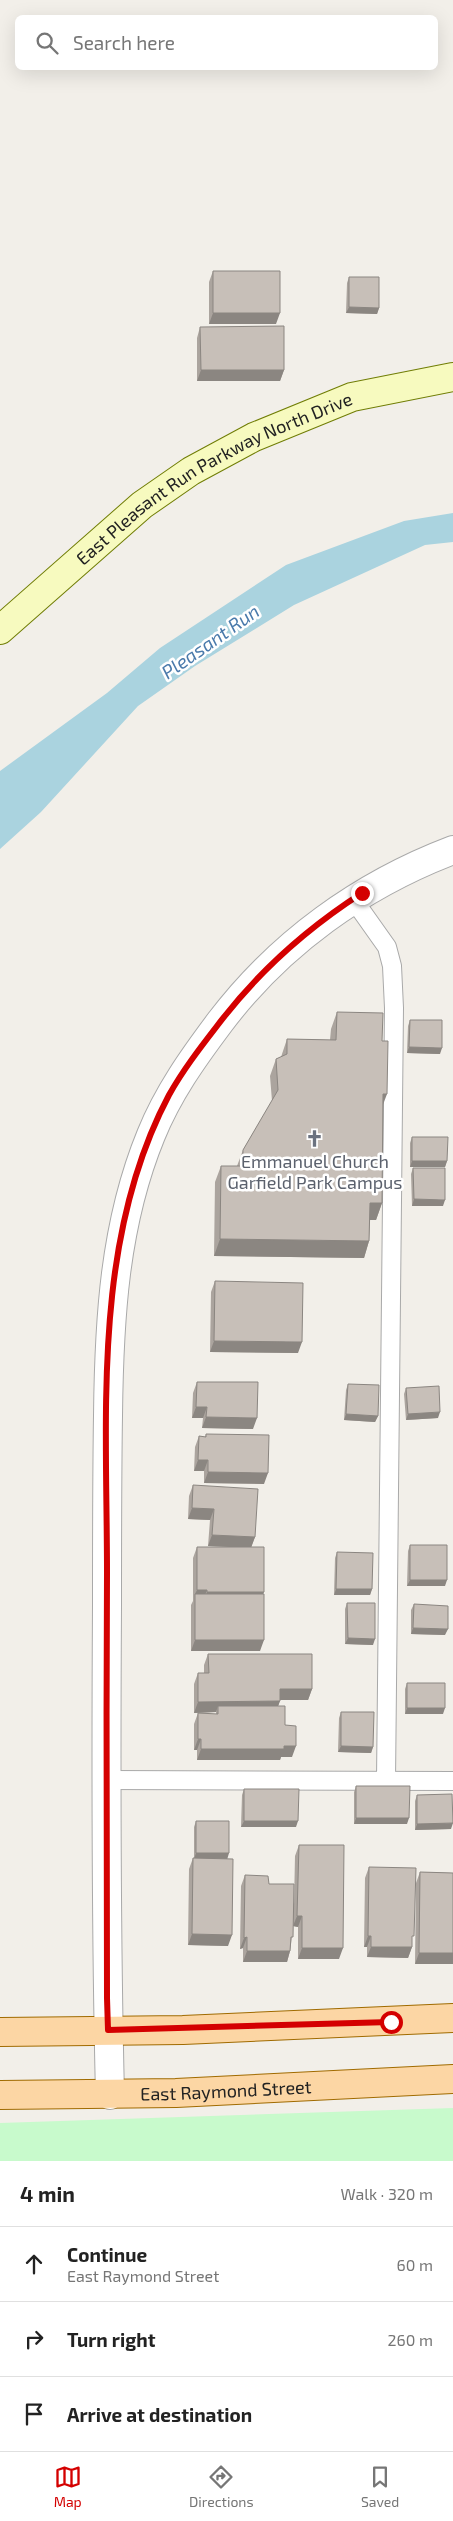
<!DOCTYPE html>
<meta charset="utf-8">
<style>
body{margin:0;font-family:"Exo 2",sans-serif;background:#f6f6f6;color:#222}
.stop{position:absolute;width:15px;height:15px;margin:-11px;border:4px solid #d40000;border-radius:50%;background:#fff}
.stop.end{background:#d40000;border-color:#fff;box-shadow:0 1px 5px #0008}
.list{margin:0;padding:0;list-style:none}
h2{display:flex;justify-content:space-between;align-items:center;height:65px;margin:0;padding:0 20px;font-size:21px}
h2 small{font-size:16px;font-weight:400;color:#767676}
.list li{display:grid;grid-template-columns:32px 1fr auto;gap:15px;align-items:center;box-sizing:border-box;height:75px;padding:0 20px;border-top:1px solid #e0e0e0}
.list b{display:block;font-size:19px;white-space:nowrap}
.list p{margin:0;font-size:16px;white-space:nowrap;color:#767676}
.list em{font-size:16px;font-style:normal;color:#767676}
.icon{flex:none;width:28px;height:28px;fill:none;stroke:currentColor;stroke-width:2;stroke-linecap:round;stroke-linejoin:round}
.map{position:relative;flex:none;width:453px;height:2161px;overflow:hidden}
.search{position:absolute;background:#fff;box-shadow:0 5px 20px #0002;left:15px;right:15px;top:15px;height:55px;display:flex;align-items:center;gap:12px;box-sizing:border-box;padding:0 18px;border-radius:8px;color:#767676;font-size:19px}
.sheet{height:290px;background:#fff}
nav{display:flex;justify-content:space-around;align-items:center;box-sizing:border-box;height:70px;border-top:1px solid #e0e0e0;background:#fff;font-size:14px;color:#767676}
nav a{display:grid;justify-items:center;gap:2px}
nav .on{color:#d40000}
.map>svg:first-child{display:block}
</style>
<div class="map">
<svg width="453" height="2161" viewBox="0 0 453 2161">
<rect width="100%" height="100%" fill="#f2efe9"/>
<!-- park -->
<path fill="#c8facc" d="M 453,2108 L 453,2161 L 0,2161 L 0,2123 Z"/>
<!-- water -->
<path fill="#aad3df" d="M 453,513 L 453,542 L 425,545 L 294,605 L 195,666 L 138,706 L 41,812 L 0,849 L 0,771 L 107,693 L 160,648 L 286,565 L 404,521 Z"/>
<g fill="none" stroke-linecap="round" stroke-linejoin="round">
<defs>
<path id="lane" d="M 353,899 L 387,947 L 392,966 L 394,1008 L 386,1781
M 106,1780 L 453,1781"/>
<path id="street" d="M 110,2095 C 106,1931 106,1768 107,1605 C 107,1542 107,1479 108,1416 C 109,1321 114,1225 151,1135 C 168,1093 193,1058 220,1022 C 280,943 361,885 453,850"/>
<g id="secondary">
<path id="s1" d="M 0,630 L 142,505 L 191,471 L 254,437 L 352,397 L 453,377"/>
</g>
<g id="primary">
<path d="M 0,2032 L 183,2030 L 453,2018"/>
<path id="s2" d="M 0,2095 L 176,2093 L 453,2079"/>
</g>
</defs>
<!-- lane casing -->
<use href="#lane" stroke="#a9a9a9" stroke-width="20"/>
<!-- street casing -->
<use href="#street" stroke="#a9a9a9" stroke-width="30"/>
<!-- secondary casing -->
<use href="#secondary" stroke="#707d05" stroke-width="30"/>
<!-- primary casing -->
<use href="#primary" stroke="#a06b00" stroke-width="30"/>
<!-- lane -->
<use href="#lane" stroke="#fff" stroke-width="18"/>
<!-- street -->
<use href="#street" stroke="#fff" stroke-width="28"/>
<!-- secondary -->
<use href="#secondary" stroke="#f7fabf" stroke-width="28"/>
<!-- primary -->
<use href="#primary" stroke="#fcd6a4" stroke-width="28"/>
</g>
<!-- wall -->
<path fill="#aba49e" d="M 213,271 L 276,324 L 209,324 L 209,282 Z
M 349,277 L 379,308 L 377,314 L 346,313 L 347,283 Z
M 200,327 L 284,370 L 280,381 L 197,381 L 197,338 Z
M 337,1012 L 382,1041 L 383,1105 L 382,1203 L 376,1220 L 370,1220 L 369,1241 L 364,1258 L 214,1256 L 215,1182 L 221,1166 L 237,1166 L 243,1150 L 272,1101 L 270,1076 L 276,1059 L 281,1057 L 287,1039 L 330,1040 L 331,1029 Z
M 410,1020 L 440,1054 L 407,1053 L 408,1026 Z
M 412,1137 L 447,1161 L 445,1167 L 410,1167 L 410,1143 Z
M 413,1168 L 443,1206 L 412,1206 L 411,1174 Z
M 215,1281 L 298,1353 L 210,1352 L 211,1292 Z
M 197,1382 L 253,1429 L 202,1428 L 203,1418 L 192,1418 L 193,1393 Z
M 348,1384 L 378,1416 L 375,1422 L 344,1420 L 346,1390 Z
M 406,1388 L 438,1418 L 406,1420 L 404,1394 Z
M 206,1434 L 264,1484 L 204,1483 L 204,1471 L 194,1471 L 195,1447 L 199,1436 L 205,1437 Z
M 193,1485 L 255,1537 L 251,1547 L 263,1594 L 260,1651 L 191,1651 L 191,1605 L 193,1601 L 193,1558 L 197,1547 L 237,1547 L 208,1546 L 210,1520 L 188,1519 L 189,1496 Z
M 410,1545 L 445,1586 L 407,1586 L 408,1551 Z
M 337,1552 L 372,1589 L 370,1595 L 334,1595 L 335,1558 Z
M 347,1603 L 373,1645 L 345,1644 L 345,1609 Z
M 414,1604 L 445,1635 L 411,1634 L 411,1610 Z
M 208,1654 L 312,1689 L 308,1700 L 280,1700 L 278,1706 L 285,1725 L 292,1757 L 281,1757 L 280,1760 L 197,1760 L 197,1750 L 194,1750 L 194,1724 L 198,1713 L 216,1714 L 216,1712 L 194,1713 L 194,1684 L 198,1673 L 204,1673 L 204,1665 Z
M 407,1683 L 443,1714 L 405,1714 L 405,1689 Z
M 341,1712 L 373,1747 L 371,1753 L 338,1752 L 339,1718 Z
M 356,1786 L 407,1824 L 354,1824 L 354,1792 Z
M 244,1789 L 296,1827 L 241,1827 L 242,1795 Z
M 417,1795 L 451,1829 L 415,1830 L 415,1801 Z
M 196,1821 L 227,1859 L 228,1946 L 188,1945 L 189,1869 L 193,1858 L 194,1858 L 194,1827 Z
M 299,1845 L 339,1959 L 298,1959 L 298,1927 L 293,1926 L 291,1944 L 290,1951 L 287,1962 L 243,1962 L 243,1948 L 240,1949 L 241,1886 L 245,1875 L 269,1884 L 294,1904 L 295,1856 Z
M 369,1867 L 412,1942 L 412,1947 L 408,1958 L 367,1957 L 367,1947 L 364,1947 L 365,1878 Z
M 420,1872 L 453,1873 L 453,1964 L 415,1964 L 416,1883 Z"/>
<!-- shaded-wall -->
<path fill="#8b8681" d="M 349,307 L 379,308 L 377,314 L 346,313 Z
M 213,313 L 280,313 L 276,324 L 209,324 Z
M 201,370 L 284,370 L 280,381 L 197,381 Z
M 409,1047 L 442,1048 L 440,1054 L 407,1053 Z
M 383,1094 L 387,1094 L 381,1110 Z
M 412,1161 L 447,1161 L 445,1167 L 410,1167 Z
M 414,1199 L 445,1200 L 443,1206 L 412,1206 Z
M 370,1203 L 382,1203 L 376,1220 L 364,1220 Z
M 220,1239 L 369,1241 L 364,1258 L 214,1256 Z
M 214,1341 L 302,1342 L 298,1353 L 210,1352 Z
M 196,1407 L 207,1407 L 203,1418 L 192,1418 Z
M 440,1412 L 438,1418 L 406,1420 L 408,1414 Z
M 346,1414 L 378,1416 L 375,1422 L 344,1420 Z
M 206,1417 L 257,1418 L 253,1429 L 202,1428 Z
M 198,1460 L 208,1460 L 204,1471 L 194,1471 Z
M 208,1472 L 268,1473 L 264,1484 L 204,1483 Z
M 192,1508 L 214,1509 L 210,1520 L 188,1519 Z
M 212,1535 L 255,1537 L 251,1548 L 208,1546 Z
M 410,1580 L 447,1580 L 445,1586 L 407,1586 Z
M 336,1589 L 372,1589 L 370,1595 L 334,1595 Z
M 197,1590 L 207,1590 L 203,1601 L 195,1594 Z
M 207,1592 L 264,1592 L 260,1603 L 203,1603 Z
M 413,1628 L 448,1629 L 445,1635 L 411,1634 Z
M 348,1638 L 375,1639 L 373,1645 L 345,1644 Z
M 195,1640 L 264,1640 L 260,1651 L 191,1651 Z
M 280,1689 L 312,1689 L 308,1700 L 276,1700 Z
M 280,1701 L 276,1712 L 218,1706 L 216,1712 L 194,1713 L 198,1702 Z
M 407,1708 L 445,1708 L 443,1714 L 405,1714 Z
M 198,1739 L 201,1739 L 197,1750 L 194,1750 Z
M 284,1746 L 296,1746 L 292,1757 L 281,1757 L 280,1760 L 197,1760 L 201,1749 Z
M 341,1746 L 373,1747 L 371,1753 L 338,1752 Z
M 356,1818 L 409,1818 L 407,1824 L 354,1824 Z
M 244,1821 L 298,1821 L 296,1827 L 241,1827 Z
M 453,1823 L 451,1829 L 415,1830 L 417,1824 Z
M 196,1853 L 229,1853 L 227,1860 L 194,1859 Z
M 297,1916 L 302,1916 L 298,1927 L 293,1926 Z
M 192,1934 L 232,1935 L 228,1946 L 188,1945 Z
M 368,1936 L 371,1936 L 367,1947 L 364,1947 Z
M 247,1937 L 243,1948 L 240,1949 L 244,1938 Z
M 371,1947 L 412,1947 L 408,1958 L 367,1957 Z
M 302,1948 L 343,1948 L 339,1959 L 298,1959 Z
M 247,1951 L 290,1951 L 287,1962 L 243,1962 Z
M 419,1953 L 453,1953 L 453,1964 L 415,1964 Z"/>
<!-- building -->
<path fill="#c7bfb8" stroke="#8b8681" d="M 213,271 L 280,271 L 280,313 L 213,313 Z
M 349,277 L 379,277 L 379,308 L 349,307 Z
M 284,326 L 284,370 L 201,370 L 200,327 Z
M 337,1012 L 383,1013 L 382,1041 L 388,1041 L 387,1094 L 383,1094 L 382,1203 L 370,1203 L 369,1241 L 220,1239 L 221,1166 L 243,1166 L 243,1150 L 278,1090 L 276,1059 L 287,1054 L 287,1039 L 336,1040 Z
M 410,1020 L 442,1020 L 442,1048 L 409,1047 Z
M 412,1137 L 448,1137 L 447,1161 L 412,1161 Z
M 413,1168 L 445,1168 L 445,1200 L 414,1199 Z
M 215,1281 L 303,1283 L 302,1342 L 214,1341 Z
M 197,1382 L 258,1382 L 257,1418 L 206,1417 L 207,1407 L 196,1407 Z
M 348,1384 L 379,1385 L 378,1416 L 346,1414 Z
M 439,1386 L 440,1412 L 408,1414 L 406,1388 Z
M 206,1434 L 269,1435 L 268,1473 L 208,1472 L 208,1460 L 198,1460 L 199,1436 L 206,1437 Z
M 193,1485 L 258,1489 L 255,1537 L 212,1535 L 214,1509 L 192,1508 Z
M 410,1545 L 447,1545 L 447,1580 L 410,1580 Z
M 197,1547 L 264,1547 L 264,1592 L 207,1592 L 207,1590 L 197,1590 Z
M 337,1552 L 373,1553 L 372,1589 L 336,1589 Z
M 195,1594 L 264,1594 L 264,1640 L 195,1640 Z
M 347,1603 L 375,1603 L 375,1639 L 348,1638 Z
M 414,1604 L 448,1606 L 448,1629 L 413,1628 Z
M 208,1654 L 312,1654 L 312,1689 L 280,1689 L 280,1701 L 198,1702 L 198,1673 L 209,1673 Z
M 407,1683 L 445,1683 L 445,1708 L 407,1708 Z
M 218,1706 L 285,1706 L 285,1725 L 296,1726 L 296,1746 L 284,1746 L 284,1749 L 201,1749 L 201,1739 L 198,1739 L 198,1713 L 218,1714 Z
M 341,1712 L 374,1712 L 373,1747 L 341,1746 Z
M 356,1786 L 410,1786 L 409,1818 L 356,1818 Z
M 244,1789 L 299,1789 L 298,1821 L 244,1821 Z
M 452,1794 L 453,1823 L 417,1824 L 417,1795 Z
M 196,1821 L 229,1821 L 229,1853 L 196,1853 Z
M 299,1845 L 344,1845 L 343,1948 L 302,1948 L 302,1916 L 297,1916 Z
M 193,1858 L 233,1859 L 232,1935 L 192,1934 Z
M 369,1867 L 416,1868 L 414,1936 L 412,1936 L 412,1947 L 371,1947 L 371,1936 L 368,1936 Z
M 420,1872 L 453,1873 L 453,1953 L 419,1953 Z
M 245,1875 L 268,1876 L 269,1884 L 294,1884 L 293,1937 L 291,1937 L 290,1951 L 247,1951 L 247,1937 L 244,1938 Z"/>
<g fill="none" stroke-linecap="round" stroke-linejoin="round">
<!-- route -->
<path stroke="#d40000" stroke-width="6" d="M 362,893 C 306,929 257,973 217,1026 C 200,1048 183,1070 169,1095 C 92,1240 107,1414 107,1572 C 106,1714 107,1856 107,1998 L 108,2030 L 391,2022"/>
</g>
<!-- icons -->
<defs>
<symbol id="church-bare" viewBox="-9 -9 18 18"><path d="M-1.2-6h2.4v3.5h3.3v2.4h-3.3V6h-2.4V-.1h-3.3v-2.4h3.3Z" fill="#6b7280" stroke="#fff" stroke-width="2.5" paint-order="stroke"/></symbol>
</defs>
<g fill-rule="evenodd">
<use href="#church-bare" x="302" y="1126" width="25" height="25"/>
</g>
<g text-anchor="middle" dominant-baseline="central" stroke-width="5" stroke-linejoin="round" paint-order="stroke">
<!-- street labels -->
<g font-size="18" fill="#222" stroke="#fff">
<text stroke="none"><textPath href="#s1" startOffset="265">East Pleasant Run Parkway North Drive</textPath></text>
<text stroke="none"><textPath href="#s2" startOffset="226">East Raymond Street</textPath></text>
</g>
<!-- worship labels -->
<g font-size="18" fill="#5b616d" stroke="#fff">
<text x="315" y="1161">Emmanuel Church<tspan x="315" dy="21">Garfield Park Campus</tspan></text>
</g>
<!-- water labels -->
<g font-size="19" font-style="italic" fill="#4a7aab" stroke="#fff">
<text transform="translate(210 641) rotate(-35)">Pleasant Run</text>
</g>
</g>
</svg>
<div class="stop" style="left:391px;top:2022px"></div>
<div class="stop end" style="left:362px;top:893px"></div>
<div class="search"><svg class="icon" aria-label="search" viewBox="0 0 24 24"><circle cx="10" cy="10" r="6"/><path d="M15 15l6 6"/></svg>Search here</div>
</div>
<section class="sheet">
<h2>4 min<small>Walk · 320 m</small></h2>
<ul class="list">
<li><svg class="icon" aria-label="ahead" viewBox="0 0 24 24"><path d="M12 20V5M6 11l6-6 6 6"/></svg><div><b>Continue</b><p>East Raymond Street</p></div><em>60 m</em></li>
<li><svg class="icon" aria-label="right" viewBox="0 0 24 24"><path d="M7 20v-9h11M14 6l5 5-5 5"/></svg><div><b>Turn right</b></div><em>260 m</em></li>
<li><svg class="icon" aria-label="arrive" viewBox="0 0 24 24"><path d="M6 21V4h12l-3 4 3 4H6"/></svg><div><b>Arrive at destination</b></div></li>
</ul>
</section>
<nav>
<a class="on"><svg class="icon" aria-label="map" viewBox="0 0 24 24"><path d="M3 6l6-2 6 2 6-2v14l-6 2-6-2-6 2zM9 4v14M15 6v14"/></svg>Map</a>
<a><svg class="icon" aria-label="directions" viewBox="0 0 24 24"><path d="M12 3l9 9-9 9-9-9zM9 14v-3h6M13 9l2 2-2 2"/></svg>Directions</a>
<a><svg class="icon" aria-label="saved" viewBox="0 0 24 24"><path d="M7 4h10v16l-5-4-5 4z"/></svg>Saved</a>
</nav>
